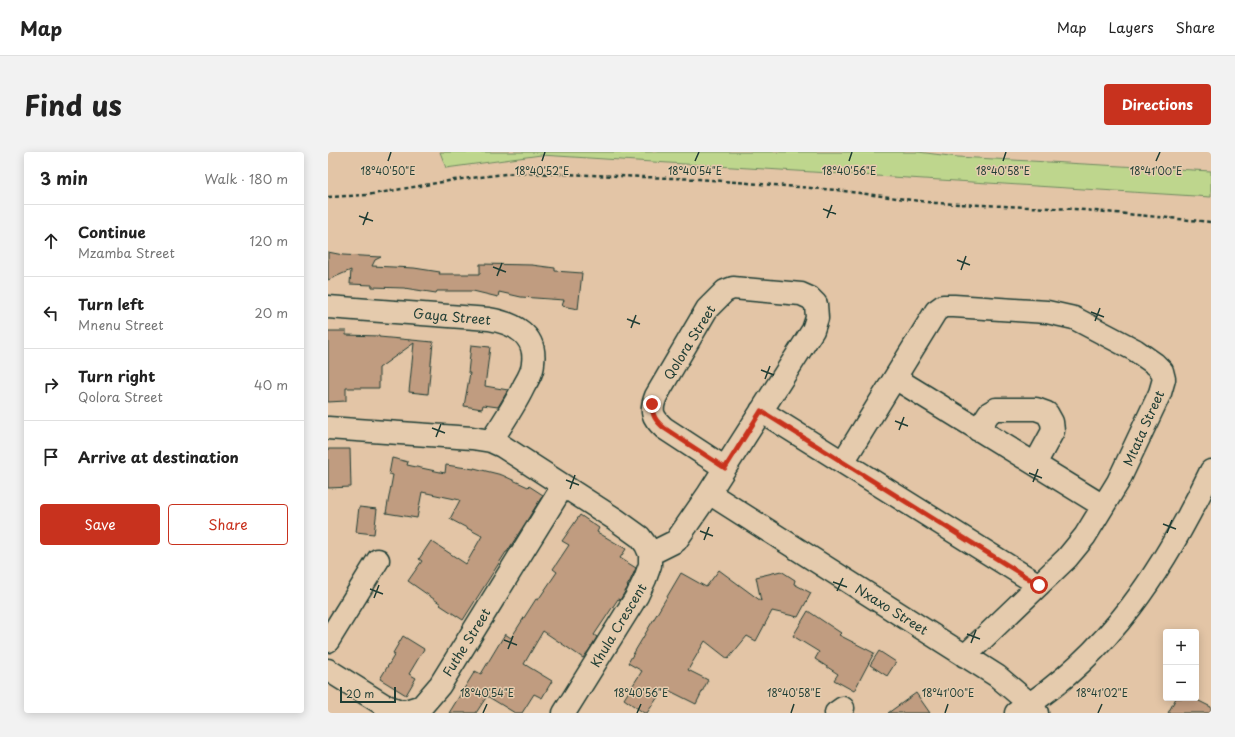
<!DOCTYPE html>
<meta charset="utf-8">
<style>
body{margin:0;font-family:"Playpen Sans",sans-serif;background:#f2f2f2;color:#222}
.controls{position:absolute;right:12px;bottom:12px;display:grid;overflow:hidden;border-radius:4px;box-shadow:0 2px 10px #0003}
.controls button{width:36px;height:36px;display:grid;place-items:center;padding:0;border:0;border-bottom:1px solid #e0e0e0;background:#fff;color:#222;font:20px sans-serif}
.scale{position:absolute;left:12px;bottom:10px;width:56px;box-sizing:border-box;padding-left:4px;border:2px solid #1f3d34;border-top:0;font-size:11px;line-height:14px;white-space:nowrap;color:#1f3d34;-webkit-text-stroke:3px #e5cbad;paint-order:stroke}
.stop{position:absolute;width:12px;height:12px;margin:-9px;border:3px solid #c8321e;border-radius:50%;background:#fff}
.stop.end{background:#c8321e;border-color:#fff;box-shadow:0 1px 4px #0008}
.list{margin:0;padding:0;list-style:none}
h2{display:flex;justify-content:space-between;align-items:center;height:52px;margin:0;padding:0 16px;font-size:17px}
h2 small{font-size:13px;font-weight:400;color:#767676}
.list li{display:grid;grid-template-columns:26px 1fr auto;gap:12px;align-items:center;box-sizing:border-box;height:72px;padding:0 16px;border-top:1px solid #e0e0e0}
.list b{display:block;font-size:15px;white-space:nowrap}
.list p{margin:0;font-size:13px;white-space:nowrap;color:#767676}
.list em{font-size:13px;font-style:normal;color:#767676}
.actions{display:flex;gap:8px;padding:12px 16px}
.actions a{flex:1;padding:9px 0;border:1px solid #c8321e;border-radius:4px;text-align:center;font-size:14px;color:#c8321e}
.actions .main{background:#c8321e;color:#fff}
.icon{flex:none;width:22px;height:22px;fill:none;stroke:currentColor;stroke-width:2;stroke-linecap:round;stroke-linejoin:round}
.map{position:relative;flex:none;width:883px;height:561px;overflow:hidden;border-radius:4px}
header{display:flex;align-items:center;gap:24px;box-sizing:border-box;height:56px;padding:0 20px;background:#fff;border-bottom:1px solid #e0e0e0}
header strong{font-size:19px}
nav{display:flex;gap:22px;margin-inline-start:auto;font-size:14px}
.intro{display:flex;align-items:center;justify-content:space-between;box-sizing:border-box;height:96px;padding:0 24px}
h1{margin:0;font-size:28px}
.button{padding:10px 18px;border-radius:4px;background:#c8321e;color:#fff;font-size:14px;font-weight:700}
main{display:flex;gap:24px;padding:0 24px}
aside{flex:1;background:#fff;border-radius:4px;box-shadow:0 2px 10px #0003}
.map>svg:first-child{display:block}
</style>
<header>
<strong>Map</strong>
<nav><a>Map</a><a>Layers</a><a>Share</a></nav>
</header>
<div class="intro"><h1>Find us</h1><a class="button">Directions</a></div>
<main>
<aside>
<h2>3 min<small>Walk · 180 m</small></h2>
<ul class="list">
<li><svg class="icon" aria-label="ahead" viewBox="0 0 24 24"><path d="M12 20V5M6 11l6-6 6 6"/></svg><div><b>Continue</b><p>Mzamba Street</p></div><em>120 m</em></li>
<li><svg class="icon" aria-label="left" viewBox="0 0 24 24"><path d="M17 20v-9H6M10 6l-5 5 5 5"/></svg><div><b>Turn left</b><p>Mnenu Street</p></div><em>20 m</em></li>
<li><svg class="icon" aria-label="right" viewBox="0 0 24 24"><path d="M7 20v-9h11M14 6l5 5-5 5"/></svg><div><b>Turn right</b><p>Qolora Street</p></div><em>40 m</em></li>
<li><svg class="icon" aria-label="arrive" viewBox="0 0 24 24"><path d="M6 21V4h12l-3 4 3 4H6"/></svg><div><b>Arrive at destination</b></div></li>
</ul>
<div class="actions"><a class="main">Save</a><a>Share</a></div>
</aside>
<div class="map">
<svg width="883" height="561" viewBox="0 0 883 561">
<rect width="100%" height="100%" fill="#e3c5a6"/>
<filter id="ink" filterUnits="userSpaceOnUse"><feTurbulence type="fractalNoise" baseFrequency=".025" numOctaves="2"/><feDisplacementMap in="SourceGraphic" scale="8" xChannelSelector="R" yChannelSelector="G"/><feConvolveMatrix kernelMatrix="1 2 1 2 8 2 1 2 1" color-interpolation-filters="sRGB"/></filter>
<g filter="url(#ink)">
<!-- green -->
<path fill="#bed68d" stroke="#6e8a60" d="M 112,0 L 590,0 L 630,5 L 883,19 L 883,45 L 213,3 L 118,16 Z"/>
<!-- building -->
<path fill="#c09c80" stroke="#1f3d34" d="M 0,100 L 15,103 L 53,105 L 47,108 L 44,114 L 86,116 L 112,120 L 111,122 L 152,122 L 152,112 L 204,113 L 227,116 L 227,119 L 254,121 L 250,157 L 234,154 L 236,148 L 193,145 L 171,140 L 170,145 L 145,139 L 109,139 L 108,141 L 76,136 L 44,135 L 44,133 L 22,132 L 23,118 L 0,128 Z
M 0,179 L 18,179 L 18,183 L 51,184 L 51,185 L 105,190 L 100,242 L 81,240 L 86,191 L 51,216 L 51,236 L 18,236 L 18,249 L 0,250 Z
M 143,193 L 162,195 L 157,234 L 180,238 L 170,255 L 155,253 L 154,257 L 136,254 L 142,221 L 140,221 Z
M 0,297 L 22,297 L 23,335 L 0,336 Z
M 64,306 L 80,310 L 79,313 L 117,321 L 118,313 L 146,317 L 146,316 L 174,323 L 200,335 L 201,334 L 215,343 L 179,400 L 178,400 L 135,468 L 112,453 L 113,452 L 80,429 L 94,409 L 91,407 L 103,389 L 138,412 L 154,384 L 122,367 L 132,348 L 94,340 L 89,366 L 58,361 L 65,323 L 61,322 Z
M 31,355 L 49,357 L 46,382 L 28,380 Z
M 252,363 L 271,376 L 269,380 L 298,397 L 292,406 L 308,416 L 302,429 L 299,434 L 300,435 L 298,438 L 292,448 L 290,447 L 266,483 L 269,485 L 261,498 L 255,506 L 215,479 L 196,512 L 224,529 L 214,546 L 206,542 L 194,561 L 187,561 L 159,544 L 148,561 L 121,561 L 147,519 L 153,522 L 177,482 L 183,486 L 208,447 L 210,448 L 229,420 L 225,417 L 241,393 L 234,389 Z
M 391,418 L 433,449 L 428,425 L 453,419 L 467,428 L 466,432 L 483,441 L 470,465 L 444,459 L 428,489 L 419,484 L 400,507 L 377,489 L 360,518 L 380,528 L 368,552 L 336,536 L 319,561 L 316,561 L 296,547 L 314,519 L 300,511 L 353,421 L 378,435 Z
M 480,459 L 513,481 L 511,483 L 546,501 L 526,539 L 506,528 L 510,522 L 487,507 L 491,500 L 465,484 Z
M 75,484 L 96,497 L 81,522 L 88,526 L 78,543 L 52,527 L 67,502 L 65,501 Z
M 551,499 L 568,510 L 559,524 L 542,513 Z
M 588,541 L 602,561 L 560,561 Z
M 848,546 L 865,546 L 883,555 L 883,561 L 840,561 Z"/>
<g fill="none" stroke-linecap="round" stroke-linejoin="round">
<defs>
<path id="minor" d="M 0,155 L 161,167 C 185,171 209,182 205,211 C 205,219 200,227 196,234 C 187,253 175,271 163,289
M 567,226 L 775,354
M 433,259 L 711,433
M 0,276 L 144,286 L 163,289 L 174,294 L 287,367 L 312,385 L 318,393 L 322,402 L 322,413 L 317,427 L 309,444 L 236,561
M 650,278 L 661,261 L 668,257 L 708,257 L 719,261 L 724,270 L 725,279 L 707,312
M 515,310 L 608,159 L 615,154 L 626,154 L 719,160 L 746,166 L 807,198 L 827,212 L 834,219 L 836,227 L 832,241 L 790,330 L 757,384 L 739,406 L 637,504
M 381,341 L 669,524 L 702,552 L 709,561
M 322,402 L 348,389 L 381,341 L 485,178 L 489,166 L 488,152 L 482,146 L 473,142 L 405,136 L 397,139 L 379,157 L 328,244 C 322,259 324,265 336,276 L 397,316
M 0,489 L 50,408
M 0,518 L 56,553 L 75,560 L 94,554 L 112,533 L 235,334
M 508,561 L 515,556
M 688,561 C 782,502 836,417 883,319"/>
</defs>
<!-- minor casing -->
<use href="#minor" stroke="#1f3d34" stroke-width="25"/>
<!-- path -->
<path stroke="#1f3d34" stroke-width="2.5" stroke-dasharray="4 3" stroke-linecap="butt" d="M 0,45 L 39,43 L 126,28 L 186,21 L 236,22 L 370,27 L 508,38 L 607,51 L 746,57 L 883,70"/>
<!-- minor -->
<use href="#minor" stroke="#e5cbad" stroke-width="22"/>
</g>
</g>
<g fill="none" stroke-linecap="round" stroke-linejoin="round" filter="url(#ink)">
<!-- route -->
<path stroke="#c8321e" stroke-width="5" d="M 324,252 C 324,264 328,269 336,276 L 397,316 L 433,259 L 711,433"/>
</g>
<!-- ticks -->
<path fill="none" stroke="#1f3d34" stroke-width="1.5" d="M 60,9 L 63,0M 214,9 L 217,0M 367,9 L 371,0M 521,9 L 524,0M 675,9 L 678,0M 828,9 L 832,0M 495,57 L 508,62M 31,64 L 45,69M 499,66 L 504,53M 35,73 L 40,60M 629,108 L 642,113M 165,115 L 178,120M 633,118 L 638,104M 169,124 L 174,111M 763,160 L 776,165M 299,167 L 312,172M 767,169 L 772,156M 303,176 L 308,163M 433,218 L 446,223M 437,227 L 442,214M 567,269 L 580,274M 104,276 L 117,281M 571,278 L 576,265M 108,285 L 113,272M 701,321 L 714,326M 238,328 L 251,333M 705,330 L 710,317M 242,337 L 247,323M 835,372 L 848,377M 372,379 L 385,384M 839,381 L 844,368M 376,388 L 381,375M 505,430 L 519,435M 42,437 L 55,442M 509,439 L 515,426M 46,446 L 51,433M 639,482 L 652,487M 176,488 L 189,493M 643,491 L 648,478M 180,497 L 185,484M 155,561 L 159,552M 309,561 L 313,552M 463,561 L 466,552M 617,561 L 620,552M 770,561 L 774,552"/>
<g text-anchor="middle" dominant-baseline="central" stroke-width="3" stroke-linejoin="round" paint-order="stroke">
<!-- street labels -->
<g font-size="13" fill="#1f3d34" stroke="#e5cbad">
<text transform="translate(124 164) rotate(5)">Gaya Street</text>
<text transform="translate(361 190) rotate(-58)">Qolora Street</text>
<text transform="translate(815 276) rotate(-66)">Mtata Street</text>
<text transform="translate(564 457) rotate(32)">Nxaxo Street</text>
<text transform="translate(290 473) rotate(-59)">Khula Crescent</text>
<text transform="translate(138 490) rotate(-58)">Futhe Street</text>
</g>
</g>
<g font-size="10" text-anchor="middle" fill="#1f3d34" stroke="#e5cbad" stroke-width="3" stroke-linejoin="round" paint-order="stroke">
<text x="214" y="23">18°40'52"E</text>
<text x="367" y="23">18°40'54"E</text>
<text x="521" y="23">18°40'56"E</text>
<text x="675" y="23">18°40'58"E</text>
<text x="828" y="23">18°41'00"E</text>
<text x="60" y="23">18°40'50"E</text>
<text x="159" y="545">18°40'54"E</text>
<text x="313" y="545">18°40'56"E</text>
<text x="466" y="545">18°40'58"E</text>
<text x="620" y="545">18°41'00"E</text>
<text x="774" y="545">18°41'02"E</text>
</g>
</svg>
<div class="controls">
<button>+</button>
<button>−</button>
</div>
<div class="scale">20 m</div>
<div class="stop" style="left:711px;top:433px"></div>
<div class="stop end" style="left:324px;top:252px"></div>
</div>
</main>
